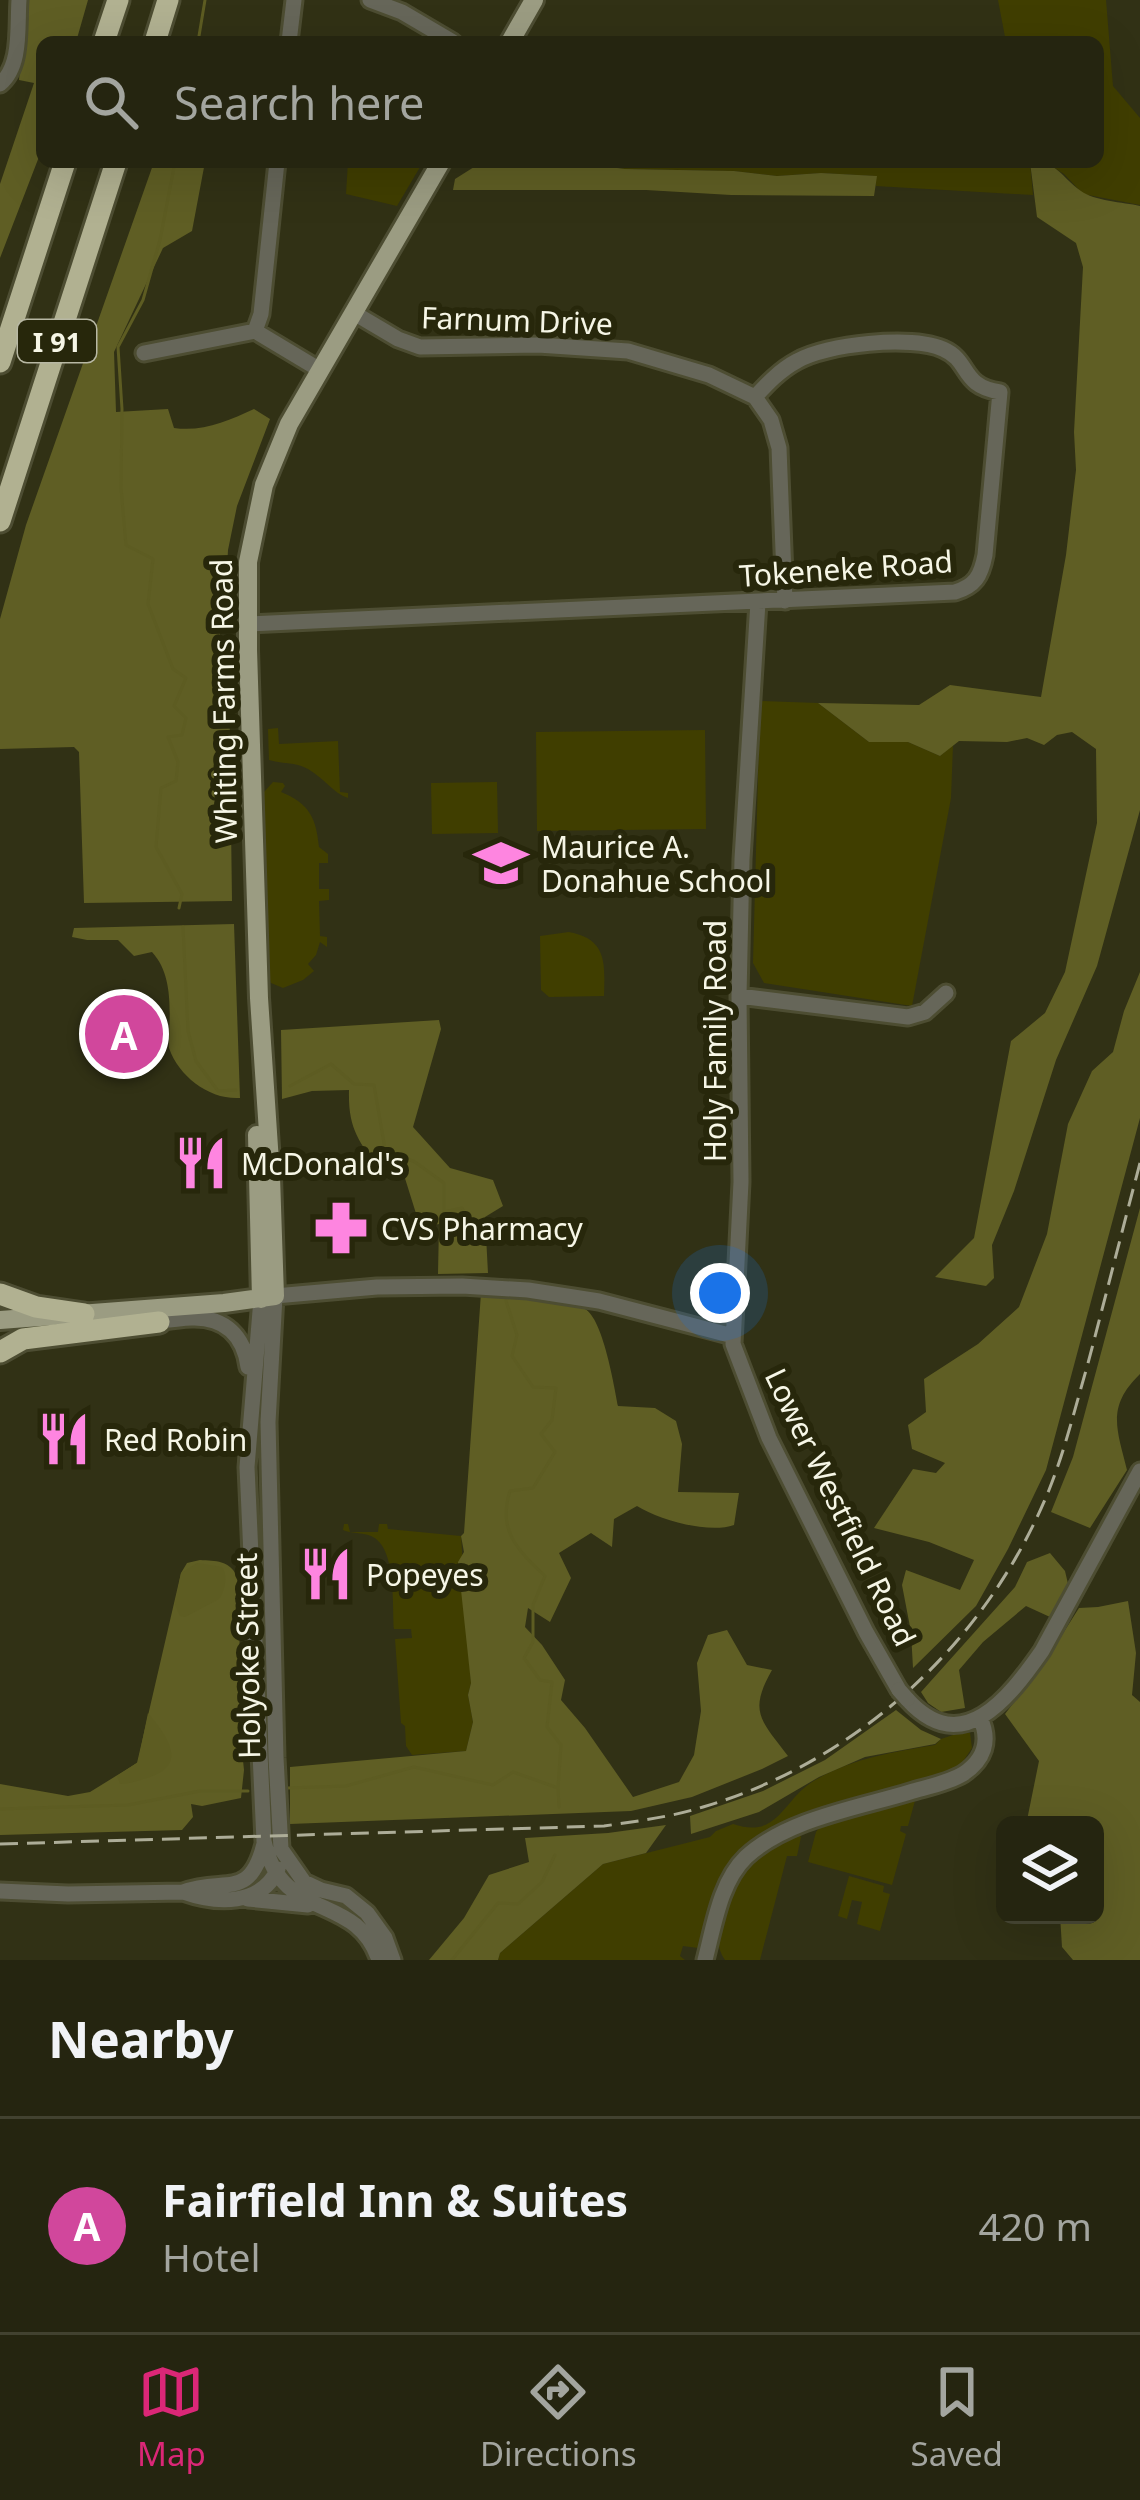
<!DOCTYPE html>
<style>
body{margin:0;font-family:"Noto Sans",sans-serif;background:#31311e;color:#f1f3f6}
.controls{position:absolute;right:36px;bottom:36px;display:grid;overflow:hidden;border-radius:18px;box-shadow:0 12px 48px #0002}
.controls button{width:108px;height:108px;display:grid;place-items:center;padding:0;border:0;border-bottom:3px solid #424230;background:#252510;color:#f1f3f6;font:60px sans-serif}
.you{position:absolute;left:720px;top:1293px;width:42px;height:42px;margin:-30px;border:9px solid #fff;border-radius:50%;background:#1a73e8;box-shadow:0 0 0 18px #1a73e833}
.badge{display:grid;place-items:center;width:78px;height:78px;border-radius:50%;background:#db2777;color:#fff;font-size:39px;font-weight:700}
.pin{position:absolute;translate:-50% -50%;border:6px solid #fff;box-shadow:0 3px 12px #0006}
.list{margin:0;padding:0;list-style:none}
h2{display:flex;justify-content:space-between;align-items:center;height:156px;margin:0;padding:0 48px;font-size:51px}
h2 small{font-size:39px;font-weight:400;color:#a3a59f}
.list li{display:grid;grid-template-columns:78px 1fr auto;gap:36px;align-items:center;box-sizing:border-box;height:216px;padding:0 48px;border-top:3px solid #424230}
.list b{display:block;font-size:45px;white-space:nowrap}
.list p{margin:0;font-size:39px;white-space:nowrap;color:#a3a59f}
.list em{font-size:39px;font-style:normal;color:#a3a59f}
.icon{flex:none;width:66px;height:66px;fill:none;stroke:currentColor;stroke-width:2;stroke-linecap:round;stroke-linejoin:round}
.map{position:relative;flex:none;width:1140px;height:1960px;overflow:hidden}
.search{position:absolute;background:#252510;box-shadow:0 12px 48px #0002;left:36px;right:36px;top:36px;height:132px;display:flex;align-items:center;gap:30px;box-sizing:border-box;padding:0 42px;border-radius:18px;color:#a3a59f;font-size:45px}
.sheet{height:372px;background:#252510}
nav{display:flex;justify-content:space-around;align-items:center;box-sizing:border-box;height:168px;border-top:3px solid #424230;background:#252510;font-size:33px;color:#a3a59f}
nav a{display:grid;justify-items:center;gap:6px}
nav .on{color:#db2777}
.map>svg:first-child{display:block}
</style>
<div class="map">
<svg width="1140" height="1960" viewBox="0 0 1140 1960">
<rect width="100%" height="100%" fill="#313115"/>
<!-- green -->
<path fill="#403e00" d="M 998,0 L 1106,0 L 1113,86 L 1140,118 L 1140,205 L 1083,194 L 1064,174 L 1045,162 L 1098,162 L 1098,42 L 1006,42 Z
M 348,162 L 423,162 L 397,206 L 346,194 Z
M 533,162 L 1030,162 L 1033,195 L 876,186 L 876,176 L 821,173 L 777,176 L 734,171 L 625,169 L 580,163 L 561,168 Z
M 760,701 L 818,703 L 869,742 L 908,742 L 940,756 L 953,745 L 951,798 L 912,1006 L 764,983 L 753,963 Z
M 278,728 L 279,744 L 338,741 L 340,792 L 348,793 L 348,798 C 333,793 324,778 308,769 C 295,762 283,764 269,760 L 268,729 Z
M 705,730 L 706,829 L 537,831 L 536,732 Z
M 273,782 L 283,783 L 285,786 L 281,792 C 310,804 316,818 319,847 L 328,854 L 328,863 L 319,863 L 319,889 L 329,889 L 329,900 L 319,901 L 320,936 L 327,937 L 327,947 L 320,942 L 316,955 L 308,964 L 314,971 L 303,980 L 283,988 L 271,983 L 267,972 L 264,792 Z
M 497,782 L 498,833 L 432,834 L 431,783 Z
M 569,932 C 607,939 605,963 604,996 L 549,997 L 541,990 L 540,936 Z
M 344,1524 L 348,1524 L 350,1532 L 378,1532 L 379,1524 L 387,1524 L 388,1529 L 461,1536 L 471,1683 L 468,1695 L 473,1722 L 466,1751 L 412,1755 L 406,1746 L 405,1726 L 401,1723 L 395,1639 L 412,1638 L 411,1629 L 394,1629 C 392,1605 397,1547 371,1536 C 361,1532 352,1534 343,1530 Z
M 959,1733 L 970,1733 L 972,1748 L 958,1769 C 898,1791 762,1815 726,1868 C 710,1892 715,1926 698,1948 L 683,1946 L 680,1956 L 685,1960 L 498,1960 L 500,1953 L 603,1864 L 710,1837 L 716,1831 L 733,1824 C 780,1840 782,1798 817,1779 C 854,1758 894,1752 935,1745 L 941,1739 Z
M 916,1797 L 908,1826 L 901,1826 L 900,1831 L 906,1834 L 892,1885 L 808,1862 L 816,1832 L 823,1823 Z
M 799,1833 L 801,1837 L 797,1856 L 787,1856 L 760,1960 L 725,1960 C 708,1936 725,1899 739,1876 L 743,1875 L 743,1869 C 760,1853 777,1843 799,1833 Z
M 849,1876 L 884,1886 L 883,1892 L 890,1894 L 880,1931 L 857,1924 L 862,1902 L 852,1900 L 847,1919 L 838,1916 Z"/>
<!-- forest -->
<path fill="#5f5e24" d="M 26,0 L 88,0 L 76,42 L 42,42 L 42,149 L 0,258 L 0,184 L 34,83 L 19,80 Z
M 154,162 L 205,162 L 192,231 L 163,248 L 114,352 L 116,412 L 168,409 L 174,428 C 203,432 228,421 254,409 L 270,419 L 237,506 L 228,550 L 224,622 L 219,637 L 229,671 L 232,901 L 84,903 L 79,752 L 74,747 L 0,749 L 0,619 L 26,525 Z
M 482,162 L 533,162 L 561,168 L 580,163 L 625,169 L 734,171 L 777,176 L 821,173 L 877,176 L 874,196 L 731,195 L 646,190 L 453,190 L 455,179 Z
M 1030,162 C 1059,162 1060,176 1081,191 C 1094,201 1123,202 1140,206 L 1140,810 L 1097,966 L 1056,1060 L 1014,1191 L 992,1245 L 994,1278 L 986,1286 L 935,1277 L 974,1238 L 1011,1041 L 1045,1013 L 1065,972 L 1097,823 L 1096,749 L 1072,732 L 1057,735 L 1044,745 L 1027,738 L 1007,742 L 959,741 L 940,756 L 908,742 L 869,742 L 818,703 L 919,705 L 950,685 L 1041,697 L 1066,555 L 1076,470 L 1074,432 L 1083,267 L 1076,243 L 1037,217 Z
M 234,924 L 240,1098 C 210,1100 179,1077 169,1048 C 169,1016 175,977 152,952 L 134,956 L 118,940 L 87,940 L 72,937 L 74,928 Z
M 1140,972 L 1140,1118 L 1046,1470 L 1008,1549 L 976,1606 L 913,1668 L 911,1632 L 902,1585 L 906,1570 L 960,1590 L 974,1560 L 929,1542 L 874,1528 L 913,1469 L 936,1473 L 945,1463 L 912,1449 L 908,1425 L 926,1412 L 924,1379 L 978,1344 L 1019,1307 L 1047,1234 L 1068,1124 L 1092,1071 L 1113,1052 L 1124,1011 Z
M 439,1020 L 441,1029 L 413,1127 L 450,1168 L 493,1180 L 503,1206 L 485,1217 L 488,1273 L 438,1274 L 439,1224 L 423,1227 L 419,1223 L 403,1172 L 381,1171 C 358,1141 348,1128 349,1090 L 312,1091 L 282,1099 L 281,1030 Z
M 1140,1208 L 1140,1374 C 1106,1407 1117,1429 1127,1470 L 1090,1528 L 1051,1512 L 1073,1457 Z
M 481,1293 C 506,1295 565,1298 585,1309 C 603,1319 614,1385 618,1406 L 655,1408 L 676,1421 L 682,1444 L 678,1492 L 739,1493 L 734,1525 C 709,1534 659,1520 637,1506 L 614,1519 L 612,1547 L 591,1533 L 559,1553 L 571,1578 L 550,1622 L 528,1608 L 525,1627 L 542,1645 L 565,1680 L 561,1700 L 585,1728 L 633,1797 L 679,1782 L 694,1755 L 701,1711 L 697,1663 L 708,1635 L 727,1630 L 747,1665 L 772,1670 C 748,1712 761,1720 788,1756 L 762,1769 L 692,1797 L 631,1811 L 290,1824 L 290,1767 L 466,1751 L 473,1722 L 468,1695 L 471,1683 L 458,1562 L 464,1552 L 461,1536 L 464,1533 Z
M 1050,1553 L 1065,1571 L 1069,1588 L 1050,1617 L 1026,1606 L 983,1642 L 959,1670 L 965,1708 L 941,1712 L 928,1703 L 921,1692 L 1015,1587 L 1027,1562 Z
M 200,1560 C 216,1561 229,1560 237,1576 L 242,1708 L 241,1741 L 244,1770 L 241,1798 L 202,1806 L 191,1804 L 193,1817 L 182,1830 L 0,1835 L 0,1784 L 68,1796 L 90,1792 L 137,1763 L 181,1573 L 187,1563 Z
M 1128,1601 L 1136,1653 L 1132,1695 L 1140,1702 L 1140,1960 L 1073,1960 L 1062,1947 L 1060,1915 L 1095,1915 L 1095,1825 L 1026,1825 L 1039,1761 L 1005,1714 L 1046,1660 L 1079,1608 L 1098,1607 Z
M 896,1710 L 921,1730 L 941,1739 L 935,1744 L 865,1757 L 819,1777 L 759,1812 L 691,1834 L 690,1816 L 763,1791 L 825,1760 Z
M 666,1825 L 646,1853 L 603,1864 L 500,1953 L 498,1960 L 429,1960 L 464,1918 L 489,1875 L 529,1862 L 525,1838 L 608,1833 Z"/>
<!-- water -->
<path fill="#5d5c22" d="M 197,1563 L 222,1567 C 228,1575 225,1591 219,1599 L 185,1617 L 180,1616 L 175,1604 L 181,1573 Z
M 148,1713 C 166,1735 189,1764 150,1777 C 139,1780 131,1784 120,1784 L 117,1776 L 138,1762 Z"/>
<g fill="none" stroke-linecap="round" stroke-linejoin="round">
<!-- stream -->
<path stroke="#5d5c22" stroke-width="3" d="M 198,42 L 205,0
M 175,162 L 160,240 L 143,300 L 118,347 L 122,409 L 121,488 L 126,545 L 153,559 L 148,604 L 173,669 L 186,678 L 174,706 L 186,718 L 182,735 L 168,737 L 178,762 L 176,781 L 161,788 L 156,847 L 182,894 L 179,908
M 183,927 L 188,1031 L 196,1061 L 218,1091 L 236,1090
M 290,1086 L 331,1064 L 354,1084 L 374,1085 L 385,1149 L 415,1162 L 444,1183 L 444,1212 L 462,1208 L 481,1242
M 506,1301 L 517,1335 L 512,1356 L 533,1387 L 556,1388 L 552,1420 L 541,1434 L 555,1452 L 533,1488 L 510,1491 C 497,1531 518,1550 545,1576 L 533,1605 L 533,1642 L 524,1658 L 540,1680 L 552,1682 L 547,1727 L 561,1745 L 558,1788
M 288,1788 L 346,1786 L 414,1767 L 493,1785 L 513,1772 L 558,1788 L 559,1807
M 0,1809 L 128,1805 L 200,1791 L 248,1791
M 452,1960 L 498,1903 L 518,1904 L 542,1882 L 555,1855"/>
<defs>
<path id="minor" d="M 370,0 L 402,12 L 453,42
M 289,42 L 294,0
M 0,84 C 22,66 17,27 19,0
M 354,313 L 398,339 L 420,347 L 538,345 L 628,351 L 709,375 L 755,397 L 771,420 L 779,448 L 785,601
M 255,331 L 261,314 L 277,162
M 144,353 L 255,331 L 320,370
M 758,602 L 742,859 L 739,996 L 741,1182 L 733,1344 L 769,1438 L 866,1632 L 899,1690
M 247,624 L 955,592 C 975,586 981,576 985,555 L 1000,392 C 960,386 971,361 943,349 C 911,335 826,344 797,361 C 780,370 767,384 755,397
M 739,996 L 908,1017 L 925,1012 L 946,993
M 261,1299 L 247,1467 L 264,1841 C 282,1924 356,1891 379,1960
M 151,1319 C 165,1323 177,1318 192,1318 C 225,1317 244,1336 248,1367
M 907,1699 C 962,1760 1009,1698 1042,1651 L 1140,1471
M 0,1891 L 68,1894 L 183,1892 C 217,1904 261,1906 278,1869
M 183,1892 C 225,1876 249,1902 264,1844
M 248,1899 L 308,1905
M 393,1960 L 385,1938 L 367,1913 L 346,1896 L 321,1890 L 304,1882 L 281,1849 L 276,1758 L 268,1422 L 275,1296 L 377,1287 L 462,1286 L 528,1290 L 599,1301 L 733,1336
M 705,1960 C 714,1926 720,1882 746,1857 C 787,1819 858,1808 910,1792 C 927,1787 948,1783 963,1774 C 984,1760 991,1741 980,1718"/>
<path id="major" d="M 510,42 L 534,0
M 257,1135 L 261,1299
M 0,1320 L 224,1303 L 275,1296 L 271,1177 L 259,998 L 248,650 L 248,562 L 264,485 L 289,424 L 441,162"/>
<path id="highway" d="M 104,42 L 118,0
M 155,42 L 168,0
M 0,362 L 65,162
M 0,521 L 116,162
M 0,1294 L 36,1307 L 84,1314
M 0,1352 L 23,1339 L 159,1322"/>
</defs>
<!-- minor casing -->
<use href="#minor" stroke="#4d4d32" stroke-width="21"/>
<!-- major casing -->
<use href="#major" stroke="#4d4d32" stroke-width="24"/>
<!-- highway casing -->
<use href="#highway" stroke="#4d4d32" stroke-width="27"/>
<!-- minor -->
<use href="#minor" stroke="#666659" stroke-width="15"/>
<!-- major -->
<use href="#major" stroke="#9b9c82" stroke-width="18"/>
<!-- highway -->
<use href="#highway" stroke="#b1b191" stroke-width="21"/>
<!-- rail -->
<path stroke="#adad98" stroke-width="3" stroke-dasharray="18 9" stroke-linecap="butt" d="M 0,1844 L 604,1826 C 638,1821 671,1817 703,1807 C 860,1761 988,1640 1049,1490 C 1065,1450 1075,1408 1087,1367 C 1105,1299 1122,1231 1140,1163"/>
<defs>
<path id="minor-bridge" d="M 899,1690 L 907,1699"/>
</defs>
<!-- minor-bridge casing -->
<use href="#minor-bridge" stroke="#4d4d32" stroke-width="21" stroke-linecap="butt"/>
<!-- minor-bridge -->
<use href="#minor-bridge" stroke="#666659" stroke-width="15"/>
</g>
<!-- icons -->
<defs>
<symbol id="school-bare" viewBox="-9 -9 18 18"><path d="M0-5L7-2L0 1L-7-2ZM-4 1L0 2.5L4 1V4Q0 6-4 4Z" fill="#fe85e0" stroke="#27270b" stroke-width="2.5" paint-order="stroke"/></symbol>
<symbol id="restaurant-bare" viewBox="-9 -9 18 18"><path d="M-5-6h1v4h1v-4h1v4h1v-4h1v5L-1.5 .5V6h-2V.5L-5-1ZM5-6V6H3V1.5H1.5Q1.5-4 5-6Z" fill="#fe85e0" stroke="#27270b" stroke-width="2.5" paint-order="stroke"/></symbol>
<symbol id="pharmacy-bare" viewBox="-9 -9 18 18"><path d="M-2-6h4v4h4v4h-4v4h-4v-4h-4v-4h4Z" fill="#fe85e0" stroke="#27270b" stroke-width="2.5" paint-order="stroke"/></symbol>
</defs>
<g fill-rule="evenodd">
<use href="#school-bare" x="463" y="825" width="76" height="76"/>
<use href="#restaurant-bare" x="163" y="1125" width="76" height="76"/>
<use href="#pharmacy-bare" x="303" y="1190" width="76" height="76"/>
<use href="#restaurant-bare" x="26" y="1401" width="76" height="76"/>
<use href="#restaurant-bare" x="288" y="1536" width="76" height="76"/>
</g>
<g text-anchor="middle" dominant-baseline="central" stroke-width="12" stroke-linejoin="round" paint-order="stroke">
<!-- shield labels -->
<rect fill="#27270b" stroke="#b8b8a4" stroke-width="3" x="18" y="320" width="78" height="42" rx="9"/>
<g font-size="27" font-weight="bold" fill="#f6f6e6">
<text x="57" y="341">I 91</text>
</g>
<!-- street labels -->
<g font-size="30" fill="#f6f6e6" stroke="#27270b">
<text transform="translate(517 320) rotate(2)">Farnum Drive</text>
<text transform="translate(846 568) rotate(-4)">Tokeneke Road</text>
<text transform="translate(223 701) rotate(-91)">Whiting Farms Road</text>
<text transform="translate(714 1041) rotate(-90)">Holy Family Road</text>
<text transform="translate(841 1507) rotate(64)">Lower Westfield Road</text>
<text transform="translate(247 1656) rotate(-91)">Holyoke Street</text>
</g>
<!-- poi labels -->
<g font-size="30" fill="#f6f6e6" stroke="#27270b" text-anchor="start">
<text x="541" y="846">Maurice A.<tspan x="541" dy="34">Donahue School</tspan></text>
<text x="241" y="1163">McDonald's</text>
<text x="381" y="1228">CVS Pharmacy</text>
<text x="104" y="1439">Red Robin</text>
<text x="366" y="1574">Popeyes</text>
</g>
</g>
</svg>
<div class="controls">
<button><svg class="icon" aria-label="layers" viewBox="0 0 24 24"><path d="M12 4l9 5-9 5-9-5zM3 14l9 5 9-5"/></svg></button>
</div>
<div class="you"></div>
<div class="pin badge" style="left:124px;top:1034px;background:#d1479c">A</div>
<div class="search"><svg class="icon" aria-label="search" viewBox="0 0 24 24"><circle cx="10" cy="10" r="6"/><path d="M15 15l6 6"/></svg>Search here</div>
</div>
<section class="sheet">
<h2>Nearby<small></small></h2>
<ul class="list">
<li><span class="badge" style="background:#d1479c">A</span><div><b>Fairfield Inn &amp; Suites</b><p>Hotel</p></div><em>420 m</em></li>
</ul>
</section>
<nav>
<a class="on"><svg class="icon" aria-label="map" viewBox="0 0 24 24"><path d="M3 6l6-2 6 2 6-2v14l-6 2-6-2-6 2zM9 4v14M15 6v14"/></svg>Map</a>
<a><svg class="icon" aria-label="directions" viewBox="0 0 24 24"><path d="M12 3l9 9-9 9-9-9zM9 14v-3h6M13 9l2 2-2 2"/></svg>Directions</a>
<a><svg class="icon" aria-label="saved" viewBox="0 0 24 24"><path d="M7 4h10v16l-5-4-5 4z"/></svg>Saved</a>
</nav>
